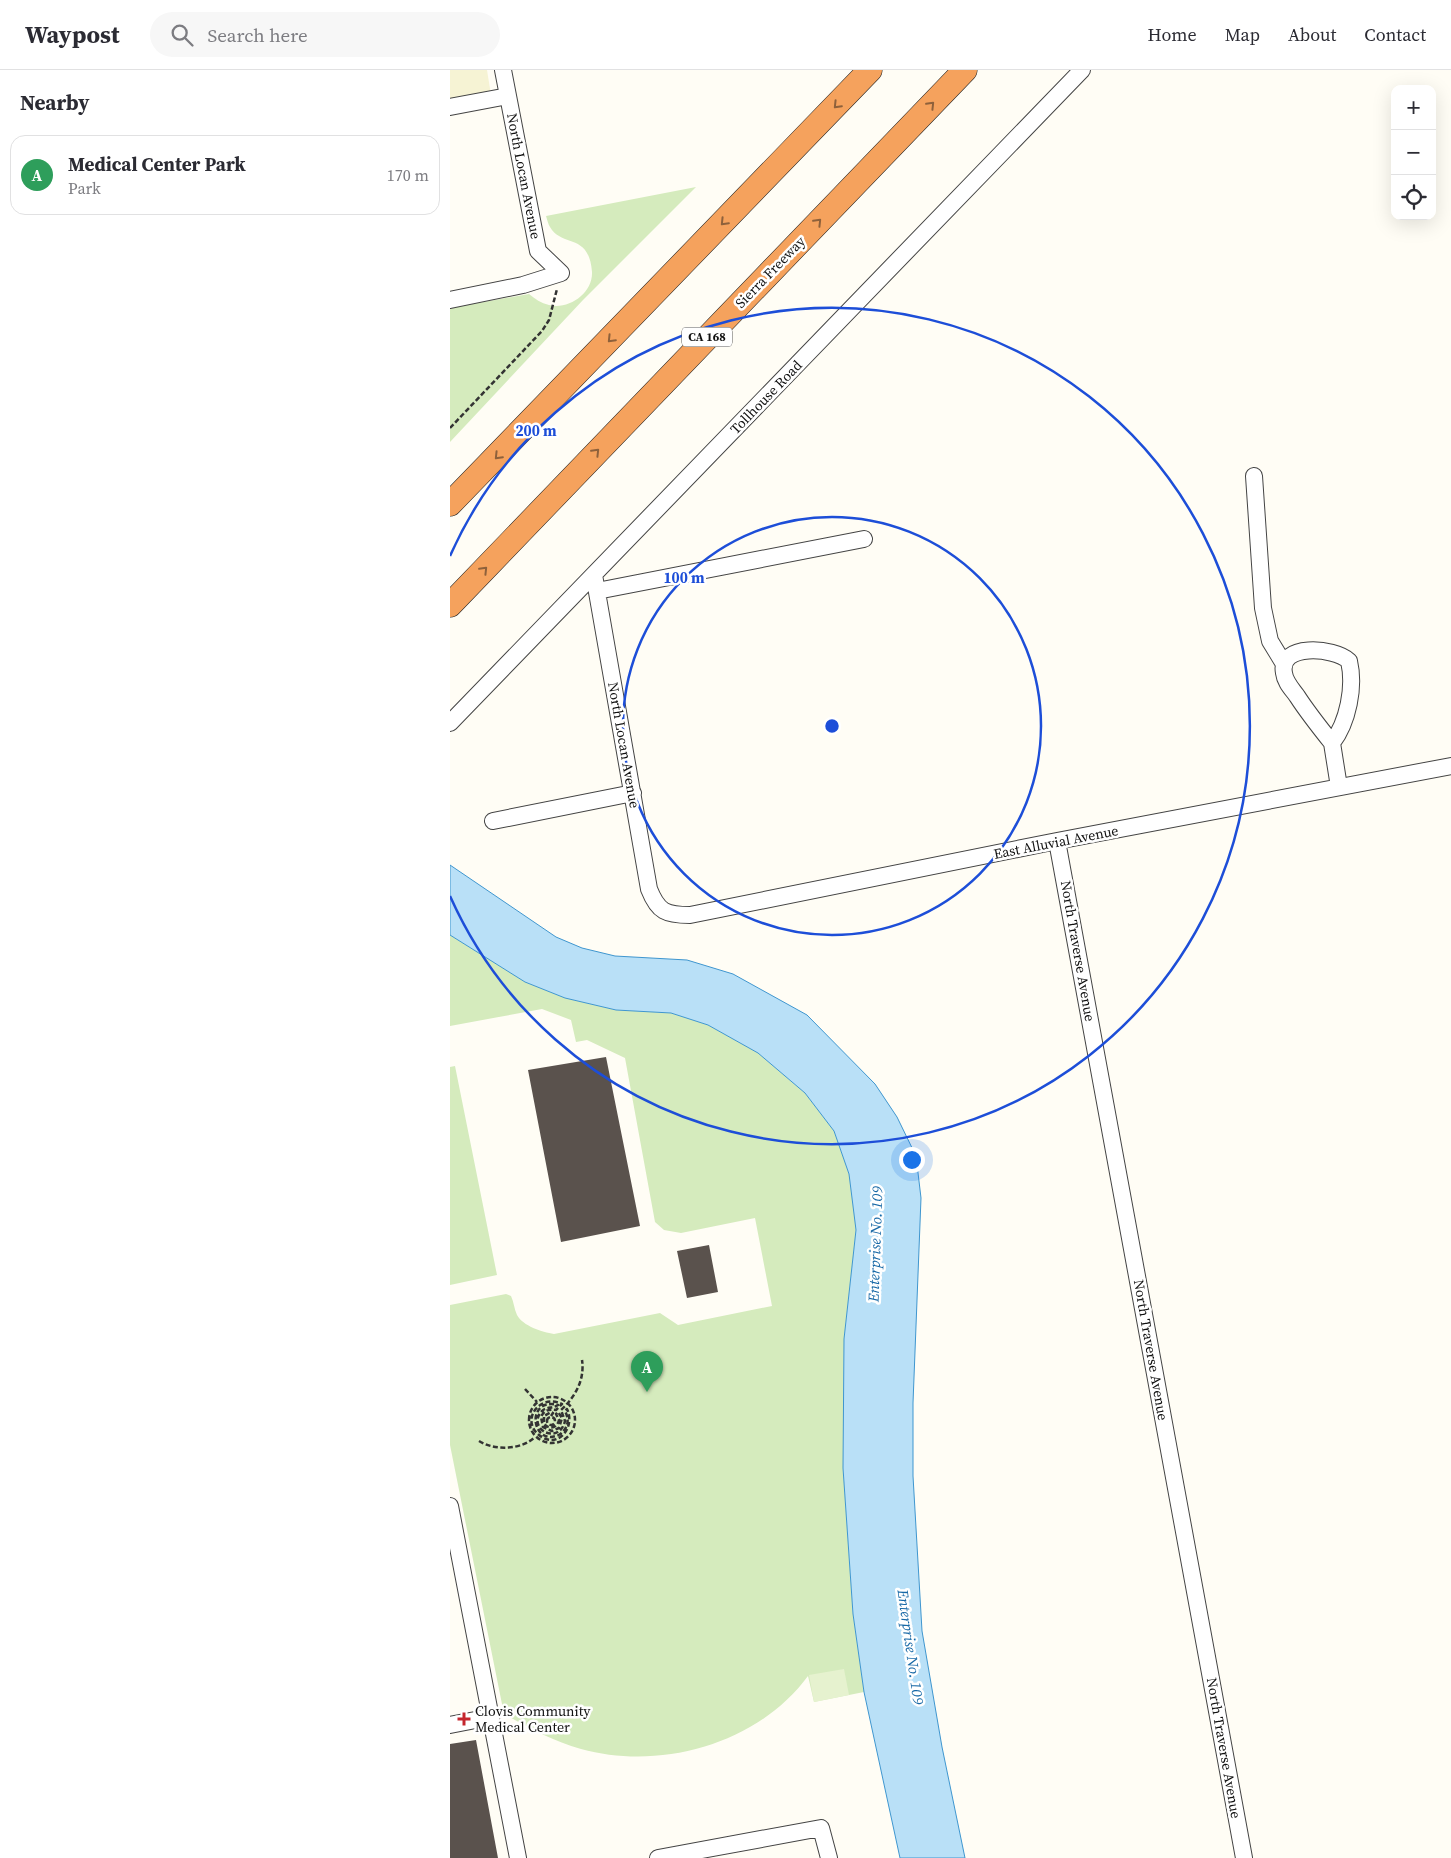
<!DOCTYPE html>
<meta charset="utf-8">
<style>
body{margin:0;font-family:"Source Serif 4",serif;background:#f7f7f7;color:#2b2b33}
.controls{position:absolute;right:15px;top:15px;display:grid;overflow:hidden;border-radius:10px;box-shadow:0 5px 20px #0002}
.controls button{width:45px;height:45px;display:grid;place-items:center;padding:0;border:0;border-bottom:1px solid #e1e1e2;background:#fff;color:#2b2b33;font:25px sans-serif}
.you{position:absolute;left:461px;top:1089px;width:18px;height:18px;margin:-12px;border:4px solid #fff;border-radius:50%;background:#1a73e8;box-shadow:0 0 0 8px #1a73e833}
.badge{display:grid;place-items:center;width:32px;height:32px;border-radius:50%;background:#c4262e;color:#fff;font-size:16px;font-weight:700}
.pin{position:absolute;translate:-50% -41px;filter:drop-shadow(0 1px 2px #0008)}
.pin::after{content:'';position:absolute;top:26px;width:18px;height:15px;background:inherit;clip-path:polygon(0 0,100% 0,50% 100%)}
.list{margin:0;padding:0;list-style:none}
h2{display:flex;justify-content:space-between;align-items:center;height:65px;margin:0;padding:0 20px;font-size:21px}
h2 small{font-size:16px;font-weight:400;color:#7c7c81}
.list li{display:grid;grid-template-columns:32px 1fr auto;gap:15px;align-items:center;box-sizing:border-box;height:80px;margin:0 10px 10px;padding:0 10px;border:1px solid #e1e1e2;border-radius:15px}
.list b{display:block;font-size:19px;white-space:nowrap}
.list p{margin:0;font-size:16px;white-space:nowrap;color:#7c7c81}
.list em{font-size:16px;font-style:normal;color:#7c7c81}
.icon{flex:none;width:28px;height:28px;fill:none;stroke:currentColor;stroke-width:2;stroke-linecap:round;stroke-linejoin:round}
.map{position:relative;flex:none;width:1001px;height:1788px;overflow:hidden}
header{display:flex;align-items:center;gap:30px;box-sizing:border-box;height:70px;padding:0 25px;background:#fff;border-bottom:1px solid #e1e1e2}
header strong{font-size:24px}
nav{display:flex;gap:28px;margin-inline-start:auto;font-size:18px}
.search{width:350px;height:45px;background:#f7f7f7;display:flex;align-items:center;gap:12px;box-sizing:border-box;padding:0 18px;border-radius:28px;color:#7c7c81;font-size:19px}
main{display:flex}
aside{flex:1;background:#fff}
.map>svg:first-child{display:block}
</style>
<header>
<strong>Waypost</strong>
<div class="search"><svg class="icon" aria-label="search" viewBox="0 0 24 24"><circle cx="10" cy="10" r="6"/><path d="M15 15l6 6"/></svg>Search here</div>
<nav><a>Home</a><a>Map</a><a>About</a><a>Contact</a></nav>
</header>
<main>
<aside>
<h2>Nearby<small></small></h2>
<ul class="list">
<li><span class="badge" style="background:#2e9e5b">A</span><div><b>Medical Center Park</b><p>Park</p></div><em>170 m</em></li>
</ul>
</aside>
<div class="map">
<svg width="1001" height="1788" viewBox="0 0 1001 1788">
<rect width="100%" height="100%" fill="#fffdf5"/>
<!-- farmland -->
<path fill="#f6f3d4" d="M 0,0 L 37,0 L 41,25 L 0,33 Z"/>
<!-- green -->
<path fill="#d5ebbd" d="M 246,117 L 133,230 L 0,372 L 0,238 L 79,224 C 85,229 91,233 99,235 C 119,240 143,223 142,202 C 139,162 112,178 100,157 C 98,154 97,149 96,146 Z
M 0,865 L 75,912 L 115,928 L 166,940 L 221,943 L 258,955 L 308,983 L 355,1023 L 384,1061 L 399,1104 L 406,1160 L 394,1269 L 393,1398 L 403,1544 L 414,1622 L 364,1632 L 358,1606 C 308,1674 211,1701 131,1679 C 103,1671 79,1658 54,1644 L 0,1375 L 0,1235 L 56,1224 L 61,1226 C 64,1232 64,1239 67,1245 C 73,1256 92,1262 104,1264 L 210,1243 L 228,1255 L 322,1236 L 305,1148 L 231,1163 L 214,1160 L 205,1152 L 175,988 L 137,970 L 126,972 L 121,950 L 92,939 L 0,956 Z
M 5,996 L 47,1205 L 0,1215 L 0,997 Z"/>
<!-- pitch -->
<path fill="#e6f2cf" d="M 394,1599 L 399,1625 L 364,1632 L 359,1605 Z"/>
<!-- water -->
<path fill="#b9e0f7" stroke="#3f96cf" d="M 0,795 L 106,867 L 132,878 L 165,886 L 237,890 L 283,904 L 357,945 L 425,1014 L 447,1047 L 466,1086 L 471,1128 L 463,1333 L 463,1406 L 472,1561 L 492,1677 L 515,1788 L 450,1788 L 414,1622 L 403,1544 L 393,1398 L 394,1269 L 406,1160 L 399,1104 L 384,1061 L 355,1023 L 308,983 L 258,955 L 221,943 L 166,940 L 115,928 L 75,912 L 0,865 Z"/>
<!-- building -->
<path fill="#5a524d" d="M 156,987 L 190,1156 L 111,1172 L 78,1000 Z
M 259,1175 L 268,1222 L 237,1228 L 227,1181 Z
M 26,1670 L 48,1788 L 0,1788 L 0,1674 Z"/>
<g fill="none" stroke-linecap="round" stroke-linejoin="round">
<defs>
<path id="minor" d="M 0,37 L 58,26
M 0,230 L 73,215 L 111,203 L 88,181 L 53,0
M 804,406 L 813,538 L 820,571 L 834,594
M 144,505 L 199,819 C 208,842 216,845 240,845 L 607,771 L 1001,696
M 147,521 L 414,469
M 0,653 L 632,0
M 882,673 C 870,658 858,643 847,626 C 842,619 835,612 834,603 C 828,573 884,577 899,591 C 905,617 898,652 882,673 L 889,717
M 43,751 L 183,723
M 607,771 L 794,1788
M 0,1436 L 68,1788
M 0,1655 L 41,1647
M 208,1788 L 371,1758 L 379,1788"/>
<path id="highway" d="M 0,434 L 420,0
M 0,535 L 515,0"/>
</defs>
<!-- minor casing -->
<use href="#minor" stroke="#444" stroke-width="18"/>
<!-- highway casing -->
<use href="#highway" stroke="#222" stroke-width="25"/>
<!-- path -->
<path stroke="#333" stroke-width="2.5" stroke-dasharray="5 2.5" stroke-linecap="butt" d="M 0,358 L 92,261 L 99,250 L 107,219
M 75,1319 L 87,1332
M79 1350a23 23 0 1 1 46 0a23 23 0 1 1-46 0Z
M 101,1346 L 103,1343 L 101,1342 L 94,1346 L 94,1354 C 100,1360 107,1358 109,1350 L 106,1344 L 108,1342 L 112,1348 L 109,1358 L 102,1361 L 93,1357 L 91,1347 C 94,1340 99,1339 106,1340 L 112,1334 C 90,1323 70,1350 89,1365 C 107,1380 126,1358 117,1339 L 115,1341 C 118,1347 119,1353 115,1359 C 113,1362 110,1365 106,1366 C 81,1374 76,1327 108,1335 C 102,1339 96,1336 91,1342 C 77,1359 109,1376 115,1351 L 111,1340 C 125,1327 135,1310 132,1290
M97 1351a4 4 0 1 1 8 0a4 4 0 1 1-8 0Z
M 29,1371 C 45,1381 71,1380 85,1367"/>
<!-- minor -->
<use href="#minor" stroke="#fff" stroke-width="16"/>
<!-- highway -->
<use href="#highway" stroke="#f5a25d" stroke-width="24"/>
</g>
<!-- one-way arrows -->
<defs><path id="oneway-chevron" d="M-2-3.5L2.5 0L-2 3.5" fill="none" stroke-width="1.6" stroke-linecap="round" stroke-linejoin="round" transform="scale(1.25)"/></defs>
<g stroke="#8e613b">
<use href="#oneway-chevron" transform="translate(387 35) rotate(134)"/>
<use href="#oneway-chevron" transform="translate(481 35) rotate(-46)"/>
<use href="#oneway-chevron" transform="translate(274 152) rotate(134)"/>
<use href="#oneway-chevron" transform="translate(368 152) rotate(-46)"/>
<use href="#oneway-chevron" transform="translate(161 269) rotate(134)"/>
<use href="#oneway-chevron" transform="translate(146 382) rotate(-46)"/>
<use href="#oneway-chevron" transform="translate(48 386) rotate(134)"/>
<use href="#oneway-chevron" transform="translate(34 500) rotate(-46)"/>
</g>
<!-- distance rings -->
<g fill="none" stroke="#1d4ed8" stroke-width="2.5">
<circle cx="382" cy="656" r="209"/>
<path d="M0 486A418 418 0 1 1 0 826"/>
</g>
<!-- markers -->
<path fill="#c4262e" stroke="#fff" stroke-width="2" d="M11.5 1641.5h5v5h5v5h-5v5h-5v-5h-5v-5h5z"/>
<g text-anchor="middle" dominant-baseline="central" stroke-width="5" stroke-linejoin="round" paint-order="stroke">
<!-- shield labels -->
<rect fill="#fff" stroke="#585858" stroke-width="1" x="232" y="257.5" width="50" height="19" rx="4"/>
<g font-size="12" font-weight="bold" fill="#111">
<text x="257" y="267">CA 168</text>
</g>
<!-- street labels -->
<g font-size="14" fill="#111" stroke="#fff">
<text transform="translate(74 106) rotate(79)">North Locan Avenue</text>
<text transform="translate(320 202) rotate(-46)">Sierra Freeway</text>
<text transform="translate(316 327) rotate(-46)">Tollhouse Road</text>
<text transform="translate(174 675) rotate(80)">North Locan Avenue</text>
<text transform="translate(606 772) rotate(-11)">East Alluvial Avenue</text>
<text transform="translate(628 881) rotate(80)">North Traverse Avenue</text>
<text transform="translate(701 1280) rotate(80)">North Traverse Avenue</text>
<text transform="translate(774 1678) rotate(80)">North Traverse Avenue</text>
</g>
<!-- poi labels -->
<g font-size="14" fill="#111" stroke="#fff" text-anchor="start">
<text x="25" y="1641">Clovis Community<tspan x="25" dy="16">Medical Center</tspan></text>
</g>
<!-- water labels -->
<g font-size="15" font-style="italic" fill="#1768a6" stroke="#fff">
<text transform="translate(425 1174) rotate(-88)">Enterprise No. 109</text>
<text transform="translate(461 1577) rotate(82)">Enterprise No. 109</text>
</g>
</g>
<circle cx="382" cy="656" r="8" fill="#1d4ed8" stroke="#fff" stroke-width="2.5"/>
<g font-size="15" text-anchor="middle" font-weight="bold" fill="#1d4ed8" stroke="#fff" stroke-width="5" stroke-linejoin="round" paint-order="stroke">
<text x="86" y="366">200 m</text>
<text x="234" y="513">100 m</text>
</g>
</svg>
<div class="controls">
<button>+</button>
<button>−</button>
<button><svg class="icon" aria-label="locate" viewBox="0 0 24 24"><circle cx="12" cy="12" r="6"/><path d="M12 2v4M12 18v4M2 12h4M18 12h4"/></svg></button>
</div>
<div class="you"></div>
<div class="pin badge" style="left:197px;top:1322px;background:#2e9e5b">A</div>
</div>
</main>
